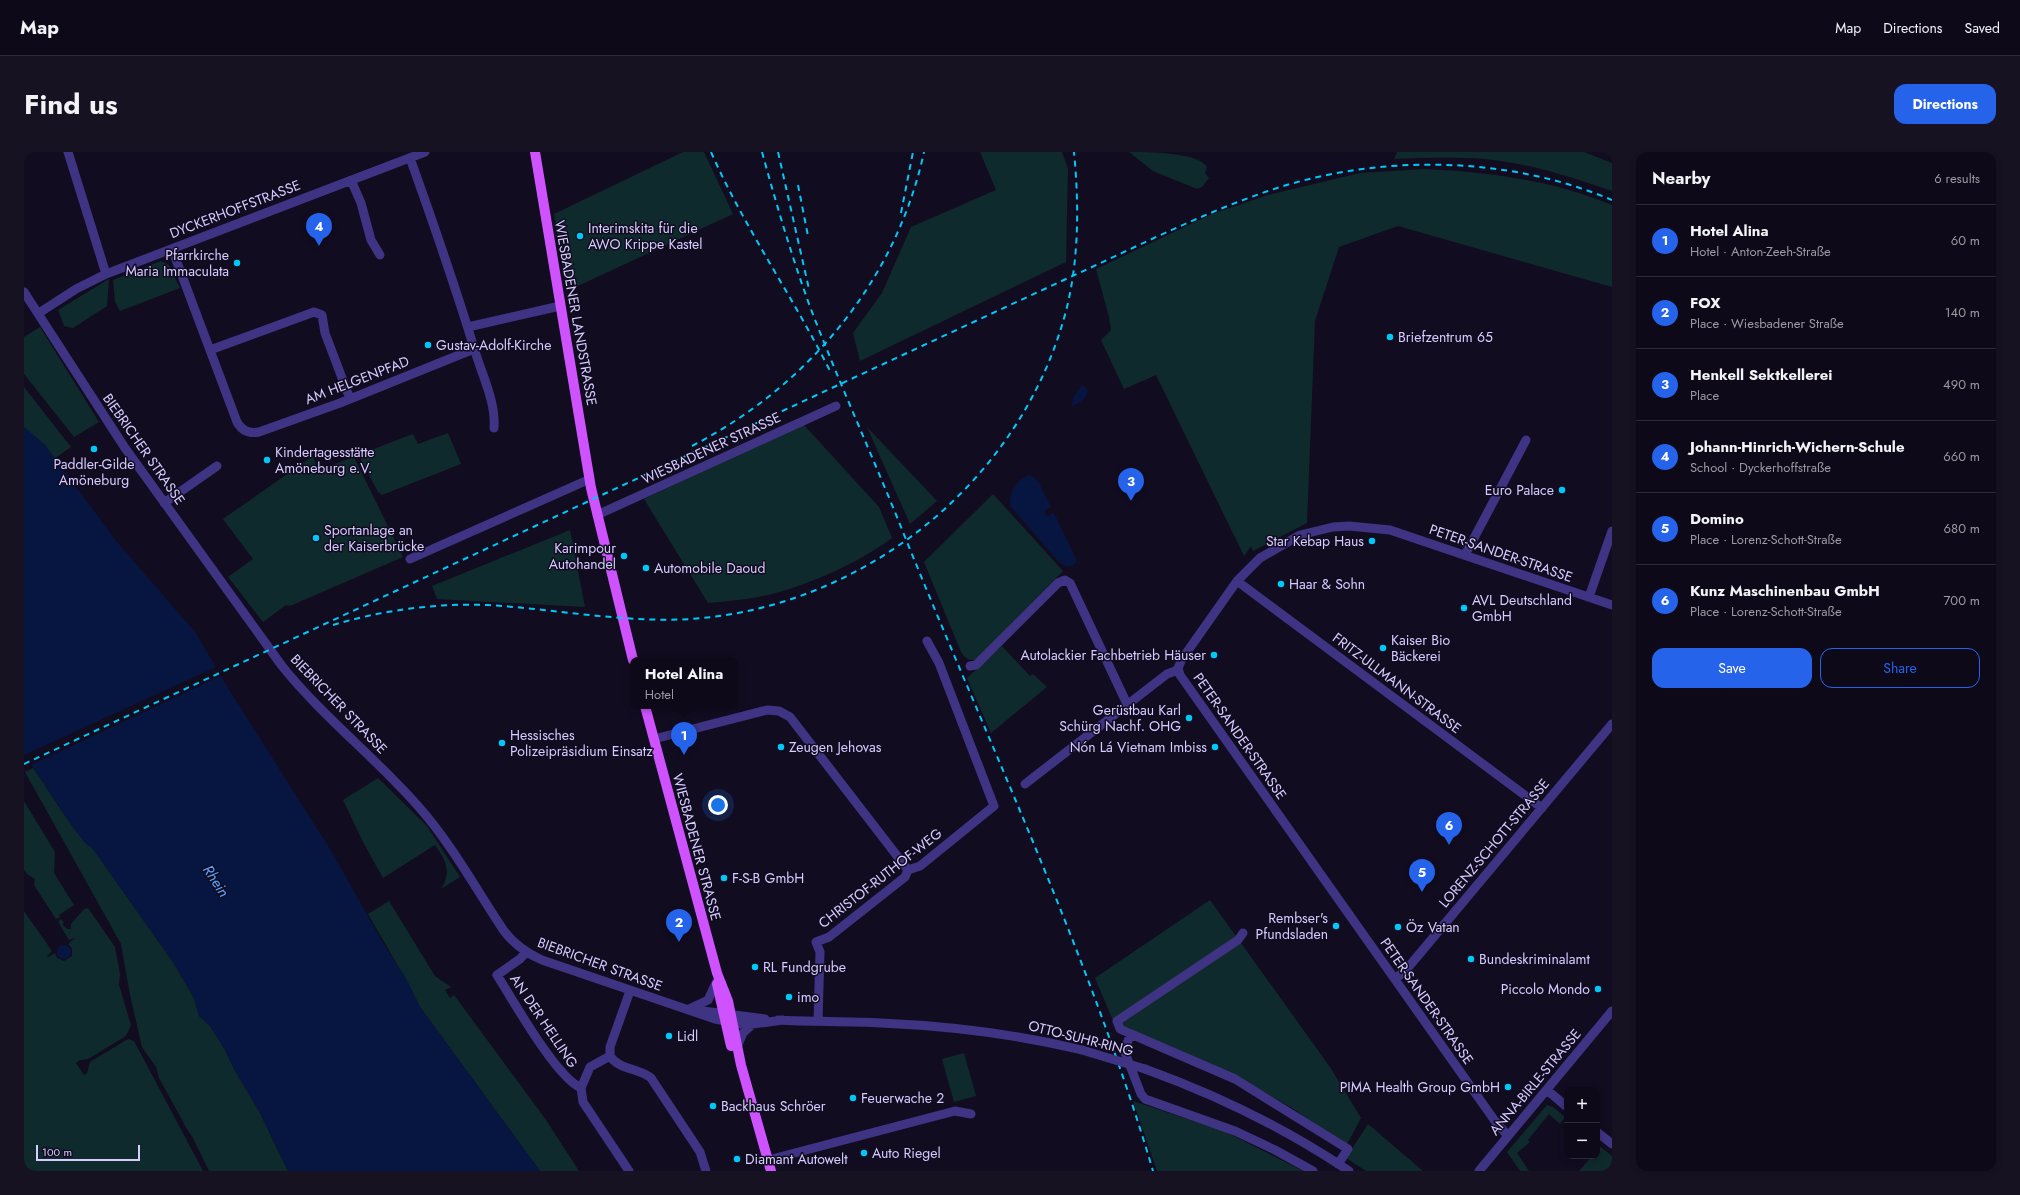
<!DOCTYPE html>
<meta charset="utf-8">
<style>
body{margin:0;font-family:Jost,sans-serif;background:#171222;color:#f1f3f6}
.controls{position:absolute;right:12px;bottom:12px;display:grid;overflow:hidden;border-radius:8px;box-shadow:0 2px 6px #0003}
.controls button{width:36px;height:36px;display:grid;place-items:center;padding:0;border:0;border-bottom:1px solid #2e2a38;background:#0e0919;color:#f1f3f6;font:20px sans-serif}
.scale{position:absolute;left:12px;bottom:10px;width:104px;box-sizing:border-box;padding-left:4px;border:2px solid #d7ccff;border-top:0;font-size:11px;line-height:14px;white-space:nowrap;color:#d7ccff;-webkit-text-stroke:3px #120c21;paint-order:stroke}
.you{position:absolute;left:694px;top:653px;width:14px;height:14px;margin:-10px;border:3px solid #fff;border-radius:50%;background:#1a73e8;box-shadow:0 0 0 6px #1a73e833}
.badge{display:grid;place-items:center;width:26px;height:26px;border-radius:50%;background:#2563eb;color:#fff;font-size:13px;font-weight:700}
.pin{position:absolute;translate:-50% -33px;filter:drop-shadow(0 1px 2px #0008)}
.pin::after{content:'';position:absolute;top:21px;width:14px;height:12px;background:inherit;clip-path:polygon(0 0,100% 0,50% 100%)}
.popup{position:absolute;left:606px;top:505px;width:108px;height:52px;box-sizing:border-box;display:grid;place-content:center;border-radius:8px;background:#0e0919;filter:drop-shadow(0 1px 3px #0005);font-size:13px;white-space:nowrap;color:#9b9aa2}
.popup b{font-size:15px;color:#f1f3f6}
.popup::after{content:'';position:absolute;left:50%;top:100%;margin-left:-8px;border:8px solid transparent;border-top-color:#0e0919}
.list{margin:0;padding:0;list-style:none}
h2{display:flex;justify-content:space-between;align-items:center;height:52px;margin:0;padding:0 16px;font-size:17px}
h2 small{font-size:13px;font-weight:400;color:#9b9aa2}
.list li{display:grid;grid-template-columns:26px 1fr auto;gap:12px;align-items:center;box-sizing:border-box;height:72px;padding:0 16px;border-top:1px solid #2e2a38}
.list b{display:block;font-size:15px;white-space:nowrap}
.list p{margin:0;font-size:13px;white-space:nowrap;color:#9b9aa2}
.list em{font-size:13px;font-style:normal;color:#9b9aa2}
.actions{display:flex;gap:8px;padding:12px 16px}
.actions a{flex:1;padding:9px 0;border:1px solid #2563eb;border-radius:12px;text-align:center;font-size:14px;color:#2563eb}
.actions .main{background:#2563eb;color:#fff}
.map{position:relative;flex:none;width:1588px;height:1019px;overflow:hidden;border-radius:12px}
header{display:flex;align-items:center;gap:24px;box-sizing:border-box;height:56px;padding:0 20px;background:#0e0919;border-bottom:1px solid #2e2a38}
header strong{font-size:19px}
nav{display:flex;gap:22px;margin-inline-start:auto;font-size:14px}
.intro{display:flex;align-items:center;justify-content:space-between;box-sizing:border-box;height:96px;padding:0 24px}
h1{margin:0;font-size:28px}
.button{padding:10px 18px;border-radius:12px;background:#2563eb;color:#fff;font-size:14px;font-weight:700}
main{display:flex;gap:24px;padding:0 24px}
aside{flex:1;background:#0e0919;border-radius:12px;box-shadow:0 2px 6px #0003}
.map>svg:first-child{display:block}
</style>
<header>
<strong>Map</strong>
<nav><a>Map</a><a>Directions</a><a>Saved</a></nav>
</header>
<div class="intro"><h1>Find us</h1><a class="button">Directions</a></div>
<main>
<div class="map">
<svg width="1588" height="1019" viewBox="0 0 1588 1019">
<rect width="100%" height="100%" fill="#120c21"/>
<!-- green -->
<path fill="#0f2a2c" d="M 659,0 L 680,0 L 709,62 L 543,139 L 530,62 Z
M 956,0 L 1038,0 L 1044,17 L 1042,110 L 836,209 L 829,181 L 858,141 L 887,75 L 972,38 Z
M 1105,0 C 1124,0 1174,0 1183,15 L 1181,21 L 1185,26 L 1178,35 L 1173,37 L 1129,19 Z
M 1373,0 L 1560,0 L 1588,11 L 1588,39 C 1547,25 1504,11 1461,7 C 1431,5 1400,6 1370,7 Z
M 1400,17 C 1466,20 1526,28 1588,53 L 1588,135 L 1374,74 L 1315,95 L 1291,169 L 1283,371 L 1229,399 L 1227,394 L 1220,404 L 1132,223 L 1100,237 L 1077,188 L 1087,178 L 1085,165 L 1072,117 L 1188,62 L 1244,43 L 1336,21 Z
M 137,109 L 145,113 L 156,136 L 96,159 L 91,150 L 89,128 Z
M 85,127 L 83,154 L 49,176 L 40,174 L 34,158 Z
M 16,175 L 75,270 L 50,285 L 0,222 L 0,185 Z
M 0,235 L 47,295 L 30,307 L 21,293 L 0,275 Z
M 779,272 L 855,355 L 868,386 C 835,411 781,435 739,444 C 721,448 702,449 684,451 L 620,347 Z
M 843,275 L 913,349 L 886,372 Z
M 424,281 L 437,312 L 358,343 L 354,340 L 337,308 L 339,301 L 389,282 L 394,292 Z
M 289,304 L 294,318 L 330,305 L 379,405 L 266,454 L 262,453 L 239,470 L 204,425 L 229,407 L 199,367 Z
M 969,342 L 1039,419 L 953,507 C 945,510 941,506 937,500 L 900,410 Z
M 546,378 L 561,455 L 413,447 L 408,434 Z
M 978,494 L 1006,524 L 1009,522 L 1023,535 L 967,581 L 943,526 Z
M 9,616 C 28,642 46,676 69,697 L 149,810 L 170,846 L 175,864 L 186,874 L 200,896 L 210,917 L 236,961 L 264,1019 L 185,1019 L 169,986 L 163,977 L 135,926 L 132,915 L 118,895 L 106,843 L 97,792 L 1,620 Z
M 354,626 L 403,674 L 436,725 L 417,737 C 428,721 422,708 411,693 L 359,726 L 339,690 L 319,648 Z
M 0,649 L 31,700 L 30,721 L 50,753 L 35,763 L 36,765 L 32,767 L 10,733 L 11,727 L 3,722 L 0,718 Z
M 1186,748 L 1306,915 L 1337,966 L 1322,994 L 1268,956 L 1217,927 L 1091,873 L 1071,826 Z
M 365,749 L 411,824 L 427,835 L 421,838 L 426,846 L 430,843 L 522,968 L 555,1019 L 516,1019 L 396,855 C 381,823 361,793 344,762 Z
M 64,756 L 91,795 L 96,822 L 95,833 L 107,873 L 102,884 L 64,907 L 56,908 L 52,911 L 60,923 L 63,921 L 66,910 L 104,887 L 110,889 L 179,1019 L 0,1019 L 0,759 L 28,799 L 23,804 L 24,805 L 31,801 L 33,806 L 40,809 L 48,804 L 48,796 L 44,792 L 51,786 L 45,788 L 34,770 L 37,767 L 40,771 L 38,772 L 43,777 L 47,777 L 47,772 L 60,757 Z
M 940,901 L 952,944 L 930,950 L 918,907 Z
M 1109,949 L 1202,980 L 1279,1019 L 1133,1019 Z
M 1523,953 L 1529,955 L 1541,965 L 1536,972 L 1525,962 L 1504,988 L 1506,990 L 1493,1001 L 1505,1019 L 1496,1019 L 1483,1000 Z
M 1344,972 L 1399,1019 L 1342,1019 L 1322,1006 Z
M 1573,992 L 1588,1004 L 1588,1016 L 1585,1019 L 1555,1019 L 1568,1004 L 1573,1004 Z"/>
<!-- water -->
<path fill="#071640" d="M 1058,233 L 1064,238 C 1062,247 1056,251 1048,254 L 1049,246 Z
M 0,275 L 21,293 L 93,390 L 172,481 L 204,536 L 306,697 L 362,796 L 382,826 L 396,855 L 516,1019 L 264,1019 L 236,961 L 210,917 L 200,896 L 186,874 L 175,864 L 170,846 L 149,810 L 69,697 L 61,691 L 51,678 L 0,602 Z
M 1006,323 L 1014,329 L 1027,355 L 1020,359 L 1022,364 L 1030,361 L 1052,407 L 1052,411 C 1046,416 1042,415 1036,411 L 987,355 C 983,343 993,326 1006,323 Z
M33 800a7 7 0 1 1 14 0a7 7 0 1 1-14 0Z"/>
<!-- pier -->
<path fill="#120c21" d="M 194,514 L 199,523 L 5,614 L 0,606 L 0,603 Z"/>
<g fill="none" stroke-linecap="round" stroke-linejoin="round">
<!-- minor -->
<path stroke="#3e3483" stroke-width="9" d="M 44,0 L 82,122
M 386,6 C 409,70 431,134 451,199 C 458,223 472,250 470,276
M 327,28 L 337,51 L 347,88 L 356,103
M 148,97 L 213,270 C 218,279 225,282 235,280 L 316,251 L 450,197
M 0,140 L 101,296 L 258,514 C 299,565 351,605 394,654 C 427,691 452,737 480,779 C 490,792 502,801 518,808 L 691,867 L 722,873 L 759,868
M 15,161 L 52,137 L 82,122 L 401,0
M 444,175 L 536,154
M 186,198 L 290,160 L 298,163 L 301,181 L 326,247
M 140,351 L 193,314
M 573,363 L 812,254
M 1441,403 L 1502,288
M 386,407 L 566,327
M 1213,429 L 1518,656
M 1565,445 L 1588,379
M 946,514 L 952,513 L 1034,431 L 1041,428 L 1046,431 L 1103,552
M 630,587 L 743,558 L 755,559 L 766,565 L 884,718
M 1001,632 L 1143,522 L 1154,518
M 502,800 L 496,807 L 473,823 C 490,850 532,925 557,936 L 559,950 L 605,1019
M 1371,827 L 1382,818 L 1588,572
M 606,839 L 586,895 L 586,904 C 595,918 615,916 627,926 L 676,1000 L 682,1019
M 665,857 L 684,848 L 693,829
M 679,859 L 741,867
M 754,868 C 788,870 823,869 857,871 C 925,874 992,882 1058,898
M 794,869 L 796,800 L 792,790 L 805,785 L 881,725 L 884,718 L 896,714 L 970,654 L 915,511 L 903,489
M 1107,882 L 1096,877 L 1093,869 L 1214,788 L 1219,781
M 713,895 L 719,881 L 729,872
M 1121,917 C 1193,943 1261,976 1325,1019
M 557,936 L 566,915 L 586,904
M 1523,938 L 1543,955
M 1573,980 L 1588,992
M 1484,984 L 1471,969 L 1156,523 L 1154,516 L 1158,507 L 1213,429 L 1236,406 L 1276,383 L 1309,375 L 1325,374 L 1366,378 L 1588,453
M 744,1008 L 931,959 L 947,962
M 1289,1019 L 1251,998 L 1211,979 L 1121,947 L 1117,942 L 1100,898 L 1107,882 L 1211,927 L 1324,997 L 1314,1012
M 1455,1019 L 1588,859"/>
<!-- major -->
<path stroke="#ce53ff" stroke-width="10" d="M 511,0 L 567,336 L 609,508
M 621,554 L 693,821 L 704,849 L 717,913 L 747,1019
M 693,832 L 707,894"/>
<!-- rail -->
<path stroke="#00c9f7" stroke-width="2" stroke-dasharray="6 5" stroke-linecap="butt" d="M 687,0 C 721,77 770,146 807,221
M 738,0 C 752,51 767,102 785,152 C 815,231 850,307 881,385 C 966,595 1065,802 1129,1019
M 754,0 L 785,137
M 774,33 L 784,84
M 877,61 L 889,0
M 668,294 C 784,234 872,129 900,0
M 309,473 C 359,458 412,451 464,453 C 531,457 599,471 667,467 C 842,455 1000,327 1043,155 C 1055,105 1055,52 1050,0
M 0,612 L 1042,127 C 1108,97 1174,63 1244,39 C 1352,2 1482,3 1588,48"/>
<!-- minor-bridge -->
<path stroke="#3e3483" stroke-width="9" d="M 1058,898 L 1121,917"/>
</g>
<!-- markers -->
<g fill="#00c9f7" stroke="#120c21" stroke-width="1.5">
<circle cx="556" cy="84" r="4"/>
<circle cx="213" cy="111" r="4"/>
<circle cx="1366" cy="185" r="4"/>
<circle cx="404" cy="193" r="4"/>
<circle cx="70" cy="297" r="4"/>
<circle cx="243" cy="308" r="4"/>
<circle cx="1538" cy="338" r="4"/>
<circle cx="292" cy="386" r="4"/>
<circle cx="1348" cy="389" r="4"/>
<circle cx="600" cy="404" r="4"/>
<circle cx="622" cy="416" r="4"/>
<circle cx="1257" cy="432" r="4"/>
<circle cx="1440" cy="456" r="4"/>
<circle cx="1359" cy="496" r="4"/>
<circle cx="1190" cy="503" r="4"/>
<circle cx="1165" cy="566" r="4"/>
<circle cx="478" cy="591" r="4"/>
<circle cx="757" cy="595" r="4"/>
<circle cx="1191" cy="595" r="4"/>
<circle cx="700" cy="726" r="4"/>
<circle cx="1312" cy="774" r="4"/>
<circle cx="1374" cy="775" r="4"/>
<circle cx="1447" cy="807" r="4"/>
<circle cx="731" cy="815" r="4"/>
<circle cx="1574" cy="837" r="4"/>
<circle cx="765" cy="845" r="4"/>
<circle cx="645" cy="884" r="4"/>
<circle cx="1484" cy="935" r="4"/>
<circle cx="829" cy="946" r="4"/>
<circle cx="689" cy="954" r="4"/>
<circle cx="840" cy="1001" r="4"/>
<circle cx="713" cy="1007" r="4"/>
</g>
<g text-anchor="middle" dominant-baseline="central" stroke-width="3" stroke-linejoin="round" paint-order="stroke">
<!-- street labels -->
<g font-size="14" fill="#d7ccff" stroke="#120c21">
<text transform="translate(211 57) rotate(-21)">DYCKERHOFFSTRASSE</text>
<text transform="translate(552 161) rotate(80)">WIESBADENER LANDSTRASSE</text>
<text transform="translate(333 228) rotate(-21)">AM HELGENPFAD</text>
<text transform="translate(687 296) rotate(-25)">WIESBADENER STRASSE</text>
<text transform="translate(120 297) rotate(55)">BIEBRICHER STRASSE</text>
<text transform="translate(1477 401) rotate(19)">PETER-SANDER-STRASSE</text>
<text transform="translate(1373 531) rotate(37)">FRITZ-ULLMANN-STRASSE</text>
<text transform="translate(315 552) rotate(46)">BIEBRICHER STRASSE</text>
<text transform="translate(1216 584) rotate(55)">PETER-SANDER-STRASSE</text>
<text transform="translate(1470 691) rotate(-50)">LORENZ-SCHOTT-STRASSE</text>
<text transform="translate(673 695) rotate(75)">WIESBADENER STRASSE</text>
<text transform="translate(856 726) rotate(-38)">CHRISTOF-RUTHOF-WEG</text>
<text transform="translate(576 812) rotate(20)">BIEBRICHER STRASSE</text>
<text transform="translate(1403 849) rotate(55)">PETER-SANDER-STRASSE</text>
<text transform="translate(520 869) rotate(56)">AN DER HELLING</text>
<text transform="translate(1057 886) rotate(14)">OTTO-SUHR-RING</text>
<text transform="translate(1511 930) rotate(-50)">ANNA-BIRLE-STRASSE</text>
</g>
<!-- poi labels -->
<g font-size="14" fill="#d7ccff" stroke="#120c21" text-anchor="start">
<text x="564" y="76">Interimskita für die<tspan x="564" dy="16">AWO Krippe Kastel</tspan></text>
<text x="205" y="103" text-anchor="end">Pfarrkirche<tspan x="205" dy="16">Maria Immaculata</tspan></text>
<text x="1374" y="185">Briefzentrum 65</text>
<text x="412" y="193">Gustav-Adolf-Kirche</text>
<text x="251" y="300">Kindertagesstätte<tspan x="251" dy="16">Amöneburg e.V.</tspan></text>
<text x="70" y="312" text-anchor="middle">Paddler-Gilde<tspan x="70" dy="16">Amöneburg</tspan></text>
<text x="1530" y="338" text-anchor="end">Euro Palace</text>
<text x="300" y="378">Sportanlage an<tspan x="300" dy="16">der Kaiserbrücke</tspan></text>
<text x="1340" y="389" text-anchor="end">Star Kebap Haus</text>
<text x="592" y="396" text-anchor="end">Karimpour<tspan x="592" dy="16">Autohandel</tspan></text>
<text x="630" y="416">Automobile Daoud</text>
<text x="1265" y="432">Haar &amp; Sohn</text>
<text x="1448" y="448">AVL Deutschland<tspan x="1448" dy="16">GmbH</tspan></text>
<text x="1367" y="488">Kaiser Bio<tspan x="1367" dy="16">Bäckerei</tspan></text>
<text x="1182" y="503" text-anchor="end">Autolackier Fachbetrieb Häuser</text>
<text x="1157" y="558" text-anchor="end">Gerüstbau Karl<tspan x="1157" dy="16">Schürg Nachf. OHG</tspan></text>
<text x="486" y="583">Hessisches<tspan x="486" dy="16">Polizeipräsidium Einsatz</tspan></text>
<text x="765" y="595">Zeugen Jehovas</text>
<text x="1183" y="595" text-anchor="end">Nón Lá Vietnam Imbiss</text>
<text x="708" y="726">F-S-B GmbH</text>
<text x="1304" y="766" text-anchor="end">Rembser's<tspan x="1304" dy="16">Pfundsladen</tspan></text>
<text x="1382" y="775">Öz Vatan</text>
<text x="1455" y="807">Bundeskriminalamt</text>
<text x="739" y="815">RL Fundgrube</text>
<text x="1566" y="837" text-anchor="end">Piccolo Mondo</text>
<text x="773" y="845">imo</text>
<text x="653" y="884">Lidl</text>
<text x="1476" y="935" text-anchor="end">PIMA Health Group GmbH</text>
<text x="837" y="946">Feuerwache 2</text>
<text x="697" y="954">Backhaus Schröer</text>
<text x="848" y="1001">Auto Riegel</text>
<text x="721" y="1007">Diamant Autowelt</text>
</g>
<!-- water labels -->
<g font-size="15" font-style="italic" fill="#5aa4ff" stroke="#120c21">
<text transform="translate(192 729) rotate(57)">Rhein</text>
</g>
</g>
</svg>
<div class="controls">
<button>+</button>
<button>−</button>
</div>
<div class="scale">100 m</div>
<div class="you"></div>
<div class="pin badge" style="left:660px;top:603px">1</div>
<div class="popup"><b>Hotel Alina</b>Hotel</div>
<div class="pin badge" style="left:655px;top:790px">2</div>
<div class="pin badge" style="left:1107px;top:349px">3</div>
<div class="pin badge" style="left:295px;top:94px">4</div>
<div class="pin badge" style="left:1398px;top:740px">5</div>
<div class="pin badge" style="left:1425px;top:693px">6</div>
</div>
<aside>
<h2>Nearby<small>6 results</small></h2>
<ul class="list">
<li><span class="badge">1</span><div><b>Hotel Alina</b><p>Hotel · Anton-Zeeh-Straße</p></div><em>60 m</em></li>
<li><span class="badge">2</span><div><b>FOX</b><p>Place · Wiesbadener Straße</p></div><em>140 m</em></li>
<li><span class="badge">3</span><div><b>Henkell Sektkellerei</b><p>Place</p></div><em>490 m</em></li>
<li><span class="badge">4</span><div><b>Johann-Hinrich-Wichern-Schule</b><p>School · Dyckerhoffstraße</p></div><em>660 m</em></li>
<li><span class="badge">5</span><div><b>Domino</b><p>Place · Lorenz-Schott-Straße</p></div><em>680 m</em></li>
<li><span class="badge">6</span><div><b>Kunz Maschinenbau GmbH</b><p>Place · Lorenz-Schott-Straße</p></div><em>700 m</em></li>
</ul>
<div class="actions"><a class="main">Save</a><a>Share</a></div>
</aside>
</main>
